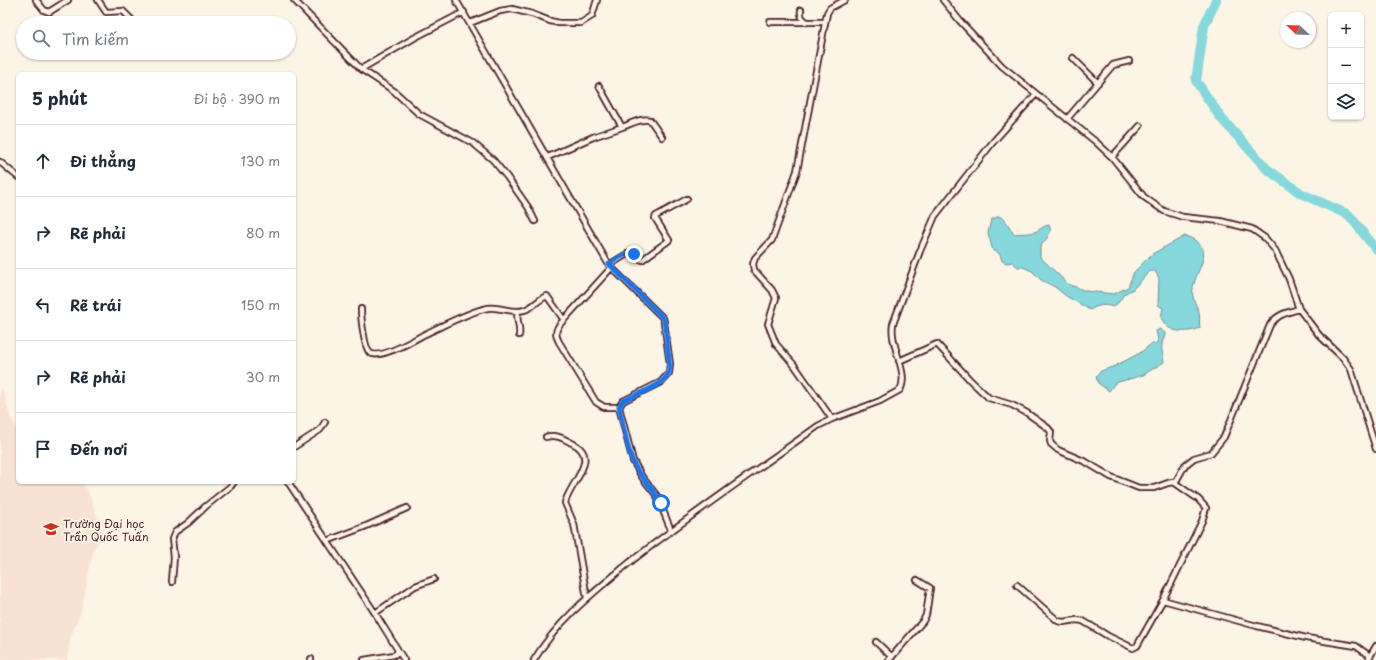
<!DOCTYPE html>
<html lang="vi">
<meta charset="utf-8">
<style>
body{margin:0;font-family:"Playpen Sans",sans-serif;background:#f6f6f7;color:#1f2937}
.controls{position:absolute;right:12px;top:12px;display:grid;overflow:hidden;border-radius:6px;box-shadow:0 1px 3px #0004}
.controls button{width:36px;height:36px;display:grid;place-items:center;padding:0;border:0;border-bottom:1px solid #e0e1e3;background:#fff;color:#1f2937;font:20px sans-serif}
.compass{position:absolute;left:1280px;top:12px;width:36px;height:36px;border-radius:50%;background:#fff;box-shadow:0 1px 3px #0004;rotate:293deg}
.stop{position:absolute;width:12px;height:12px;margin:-9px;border:3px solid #1a73e8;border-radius:50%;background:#fff}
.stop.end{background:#1a73e8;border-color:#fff;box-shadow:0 1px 4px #0008}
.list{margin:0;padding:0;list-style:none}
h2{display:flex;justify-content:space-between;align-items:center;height:52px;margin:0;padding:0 16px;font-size:17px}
h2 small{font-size:13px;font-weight:400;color:#747a83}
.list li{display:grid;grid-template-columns:26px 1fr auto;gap:12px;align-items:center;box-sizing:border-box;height:72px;padding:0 16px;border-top:1px solid #e0e1e3}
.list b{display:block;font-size:15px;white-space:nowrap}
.list em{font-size:13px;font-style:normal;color:#747a83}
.icon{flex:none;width:22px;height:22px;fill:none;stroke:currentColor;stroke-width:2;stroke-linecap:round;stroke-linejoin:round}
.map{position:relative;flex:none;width:1376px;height:660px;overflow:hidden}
.search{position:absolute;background:#fff;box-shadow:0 1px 3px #0004;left:16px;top:16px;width:280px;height:44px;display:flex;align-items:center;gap:10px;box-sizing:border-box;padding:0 14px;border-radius:22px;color:#747a83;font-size:15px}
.panel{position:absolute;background:#fff;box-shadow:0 1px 3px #0004;left:16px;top:72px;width:280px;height:412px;border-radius:6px}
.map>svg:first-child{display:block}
</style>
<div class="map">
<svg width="1376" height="660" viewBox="0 0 1376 660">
<rect width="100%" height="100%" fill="#fcf5e5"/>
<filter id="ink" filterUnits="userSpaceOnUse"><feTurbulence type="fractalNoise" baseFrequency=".025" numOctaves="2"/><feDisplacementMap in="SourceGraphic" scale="8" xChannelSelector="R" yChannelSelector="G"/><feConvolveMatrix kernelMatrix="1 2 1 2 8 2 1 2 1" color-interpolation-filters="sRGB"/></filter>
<g filter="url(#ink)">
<!-- built -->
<path fill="#f8e2d3" d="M 0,387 L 3,391 L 10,416 L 18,431 L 18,482 L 81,482 L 89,493 L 103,535 L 93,551 L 81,612 L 70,638 L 67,660 L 0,660 Z"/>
<!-- water -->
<path fill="#86d8dd" stroke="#6e8e96" d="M 999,216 L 1005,220 L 1014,234 C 1021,233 1030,234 1037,231 C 1042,228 1043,226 1049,225 L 1051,231 L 1047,238 L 1040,247 L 1040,257 L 1068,284 L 1086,291 L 1114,294 L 1128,287 L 1134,272 L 1152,254 L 1185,236 C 1224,249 1189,272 1193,297 C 1194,302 1197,307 1199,312 C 1200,317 1199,323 1200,328 C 1190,332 1174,334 1166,325 C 1164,323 1162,320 1161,317 L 1163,308 L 1158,305 L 1159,278 L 1155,271 L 1150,271 L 1133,289 L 1124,294 L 1119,302 L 1113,307 C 1105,304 1098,305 1090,310 L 1066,296 L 1055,287 L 1041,280 L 1032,271 L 1023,267 L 1018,267 L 1012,262 L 1007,263 L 1002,261 C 1001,256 999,251 993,251 L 988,233 L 991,220 Z
M 1160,329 L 1165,333 L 1165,335 C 1160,346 1162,351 1164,362 L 1143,375 L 1115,383 L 1109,391 L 1098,383 L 1096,377 L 1101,371 L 1115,366 L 1140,353 L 1151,344 L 1156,344 L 1158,340 L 1156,331 Z"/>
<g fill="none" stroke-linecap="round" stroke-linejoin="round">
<!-- river -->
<path stroke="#86d8dd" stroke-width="10" d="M 1216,0 L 1204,26 L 1196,81 L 1221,118 L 1267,169 L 1302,194 L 1349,215 L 1376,249"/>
<defs>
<path id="street" d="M 36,0 L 44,10 L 49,12 L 68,0
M 98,0 L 106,12 L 123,11 L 135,23
M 294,0 L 361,69
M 456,0 L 609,265 L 663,318 L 664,322 L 670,364 L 669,373 L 661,382 L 623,401 L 619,407 L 633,461 L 642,477 L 657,496 L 671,530
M 943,0 L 960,21 L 1002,66 L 1096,142 L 1112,157 L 1144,197 L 1164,211 L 1183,217 L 1220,221 L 1252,229 L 1265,238 L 1275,250 L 1289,279 L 1299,309 L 1319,335 L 1343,358 L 1351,369 L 1376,449
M 801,10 C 800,16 802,19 807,22
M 464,12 L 414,38 L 361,69 L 394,91 L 419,114 L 473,143 L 493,160 L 507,177 L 528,207 L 535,221
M 770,22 L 825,22
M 470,23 L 500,11 L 512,9 L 532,14 L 550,21 L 559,23 L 581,23 L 592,16 L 597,0
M 1073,58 L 1098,83
M 1067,119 L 1113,65 L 1129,61
M 622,127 C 631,124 640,118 650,120 L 662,137
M 548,157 L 593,137 L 622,127 L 599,86
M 1112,157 L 1140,126
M 0,162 L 18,177
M 609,265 L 627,254 L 631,253 L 642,260 L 668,241 L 669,240 L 667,237 L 655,218 L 656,216 L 687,199
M 612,267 L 561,323 C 555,330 555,334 559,342 L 596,402 L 604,407 L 619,407
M 361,309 C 361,317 364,348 370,353 C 380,360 414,340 423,335 C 440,327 470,311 488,308 C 499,306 513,314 524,310 C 533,308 538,299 547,296 L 564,320
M 1299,309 C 1287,313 1277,314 1270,325 L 1224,437 L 1211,453 L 1194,458 L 1185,465 L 1175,483 L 1198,499 L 1206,508 L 1202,521 L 1163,600 L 1257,626 L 1306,638 L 1356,646 L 1370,656
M 518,311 C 515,319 521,326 519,335
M 899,361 L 937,344 L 971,381 L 989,398 L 1012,405 L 1027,413 L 1048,428 L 1051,432 L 1050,441 L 1051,444 L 1058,450 L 1086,462 L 1111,477 L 1139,488 L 1154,488 L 1168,483 L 1173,482 L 1175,483
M 832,419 L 795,366 L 776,344 L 768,324 L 776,298 L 772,290 L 754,270 L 753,264 L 755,258 L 772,240 L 797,171 L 827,13 L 830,8 L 845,0
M 546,437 C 556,434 562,438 572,443 C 602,457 569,484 565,503 L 574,524 L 587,598
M 294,447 L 320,430 L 325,422
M 288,482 L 375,613 L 404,660
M 327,541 L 364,527 L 407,508
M 172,582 L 174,557 L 172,539 L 175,532 L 188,523 L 206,506 L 231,486 L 234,482
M 1017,585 L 1058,621 L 1063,622 L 1077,620 L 1083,621 L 1108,636 L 1133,648 L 1137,646 L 1163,600
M 375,613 L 415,586 L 434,579
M 876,642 L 892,657
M 311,659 L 311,660
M 364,660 L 394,655 L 398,652
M 534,660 C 558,620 594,592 629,563 C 690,515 755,471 818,426 L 832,419 L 880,401 L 900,390 C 910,373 889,346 893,324 L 920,251 L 935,216 L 993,142 L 1036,94
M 889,660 L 923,621 L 926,615 L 930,588 L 917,580
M 1368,660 L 1376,646"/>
</defs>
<!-- street casing -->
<use href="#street" stroke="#4a1f2b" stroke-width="8"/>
<!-- street -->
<use href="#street" stroke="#fcf5e5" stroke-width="4.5"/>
</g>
</g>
<g fill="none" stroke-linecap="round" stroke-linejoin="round" filter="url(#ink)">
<!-- route -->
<path stroke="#1a73e8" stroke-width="5" d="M 634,254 C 626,251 616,260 609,264 L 663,318 L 665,325 L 670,368 C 668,386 637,393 623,401 L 619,407 C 623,423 627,450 634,464 C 641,479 654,489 661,503"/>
</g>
<!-- icons -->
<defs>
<symbol id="university-bare" viewBox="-9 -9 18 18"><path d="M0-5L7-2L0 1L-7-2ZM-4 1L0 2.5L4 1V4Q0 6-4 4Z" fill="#c8321e" stroke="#fcf5e5" stroke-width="2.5" paint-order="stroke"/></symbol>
</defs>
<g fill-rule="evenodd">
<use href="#university-bare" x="40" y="518" width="22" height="22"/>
</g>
<g text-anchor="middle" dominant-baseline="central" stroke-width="4" stroke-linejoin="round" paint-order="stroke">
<!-- poi labels -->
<g font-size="11" fill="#4a1f2b" stroke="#fcf5e5" text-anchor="start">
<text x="63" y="523">Trường Đại học<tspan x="63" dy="13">Trần Quốc Tuấn</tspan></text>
</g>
</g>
</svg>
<div class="controls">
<button>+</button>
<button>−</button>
<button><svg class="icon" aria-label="layers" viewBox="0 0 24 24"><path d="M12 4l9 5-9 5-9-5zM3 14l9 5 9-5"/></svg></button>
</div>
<svg class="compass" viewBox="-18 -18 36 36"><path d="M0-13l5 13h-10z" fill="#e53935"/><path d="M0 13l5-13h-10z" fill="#747a83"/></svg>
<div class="stop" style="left:661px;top:503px"></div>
<div class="stop end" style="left:634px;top:254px"></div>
<div class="search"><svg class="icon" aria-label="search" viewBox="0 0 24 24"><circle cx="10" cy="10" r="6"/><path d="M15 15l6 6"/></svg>Tìm kiếm</div>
<section class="panel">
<h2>5 phút<small>Đi bộ · 390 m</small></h2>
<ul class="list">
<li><svg class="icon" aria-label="ahead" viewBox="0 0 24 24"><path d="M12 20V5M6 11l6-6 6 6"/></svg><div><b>Đi thẳng</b></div><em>130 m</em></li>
<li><svg class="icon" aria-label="right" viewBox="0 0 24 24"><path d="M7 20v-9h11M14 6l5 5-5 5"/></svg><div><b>Rẽ phải</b></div><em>80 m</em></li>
<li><svg class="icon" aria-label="left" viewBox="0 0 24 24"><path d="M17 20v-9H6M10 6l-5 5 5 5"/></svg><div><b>Rẽ trái</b></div><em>150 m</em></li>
<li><svg class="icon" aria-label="right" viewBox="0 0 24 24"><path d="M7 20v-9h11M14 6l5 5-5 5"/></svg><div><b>Rẽ phải</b></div><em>30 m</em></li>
<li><svg class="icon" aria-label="arrive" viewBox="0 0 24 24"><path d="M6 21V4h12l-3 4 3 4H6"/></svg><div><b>Đến nơi</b></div></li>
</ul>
</section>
</div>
